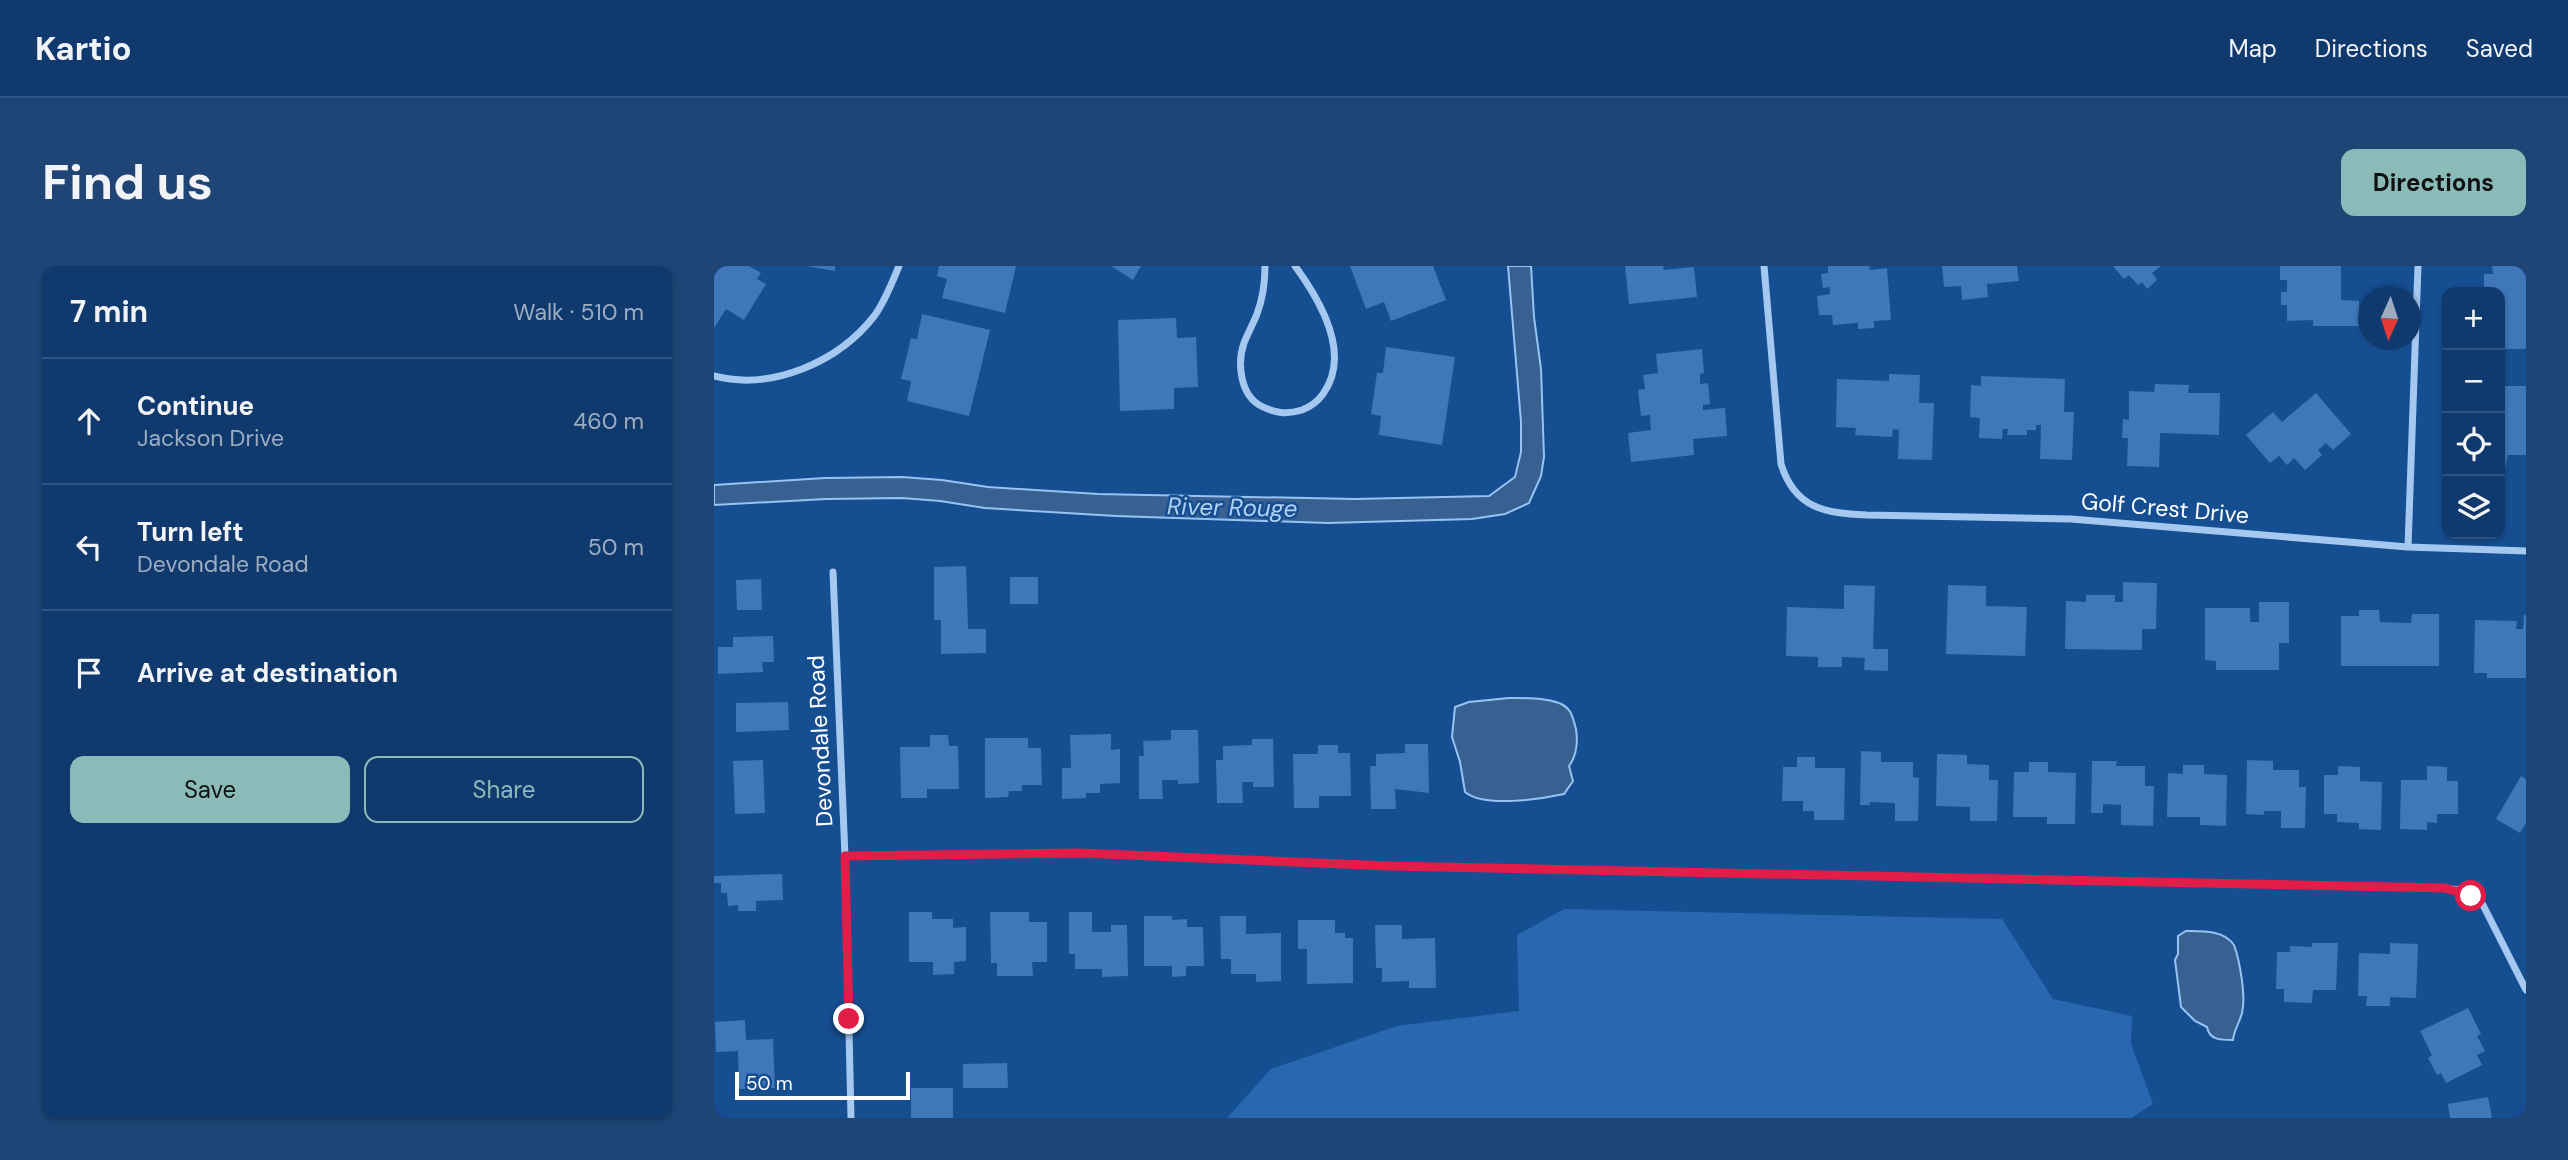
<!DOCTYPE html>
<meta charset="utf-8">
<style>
body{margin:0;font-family:"DM Sans",sans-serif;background:#1e4576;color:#f1f3f6}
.controls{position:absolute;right:21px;top:21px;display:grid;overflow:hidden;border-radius:14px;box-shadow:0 2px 5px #0004}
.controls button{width:63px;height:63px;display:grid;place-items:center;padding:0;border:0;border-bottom:2px solid #305481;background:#103a6e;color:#f1f3f6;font:35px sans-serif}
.compass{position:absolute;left:1644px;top:21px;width:63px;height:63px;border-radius:50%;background:#103a6e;box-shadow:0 2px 5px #0004;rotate:183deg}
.scale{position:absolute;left:21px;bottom:18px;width:175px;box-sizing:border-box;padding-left:7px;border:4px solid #fff;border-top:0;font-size:19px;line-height:24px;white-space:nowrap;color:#fff;-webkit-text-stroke:5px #164e92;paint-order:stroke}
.stop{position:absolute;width:21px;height:21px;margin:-16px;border:5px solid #e11d48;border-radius:50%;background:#fff}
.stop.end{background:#e11d48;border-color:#fff;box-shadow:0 2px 7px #0008}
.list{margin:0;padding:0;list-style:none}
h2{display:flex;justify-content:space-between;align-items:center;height:91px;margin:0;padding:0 28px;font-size:30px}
h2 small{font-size:23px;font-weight:400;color:#9cadc2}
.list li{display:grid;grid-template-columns:46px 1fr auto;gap:21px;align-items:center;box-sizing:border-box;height:126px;padding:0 28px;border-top:2px solid #305481}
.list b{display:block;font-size:26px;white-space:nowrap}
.list p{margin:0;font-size:23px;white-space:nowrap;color:#9cadc2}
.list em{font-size:23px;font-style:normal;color:#9cadc2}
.actions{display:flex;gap:14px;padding:21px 28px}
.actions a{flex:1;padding:16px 0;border:2px solid #8bbbb9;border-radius:14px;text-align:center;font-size:24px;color:#8bbbb9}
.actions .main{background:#8bbbb9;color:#111}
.icon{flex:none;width:38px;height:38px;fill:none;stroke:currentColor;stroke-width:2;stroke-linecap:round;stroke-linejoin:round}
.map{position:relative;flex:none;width:1812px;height:852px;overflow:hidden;border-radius:14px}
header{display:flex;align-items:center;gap:42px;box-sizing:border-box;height:98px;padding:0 35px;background:#103a6e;border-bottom:2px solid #305481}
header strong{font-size:33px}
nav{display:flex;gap:38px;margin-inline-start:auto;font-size:24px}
.intro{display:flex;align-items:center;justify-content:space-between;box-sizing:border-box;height:168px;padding:0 42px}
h1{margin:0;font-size:49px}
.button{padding:18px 32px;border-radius:14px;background:#8bbbb9;color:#111;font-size:24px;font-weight:700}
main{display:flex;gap:42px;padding:0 42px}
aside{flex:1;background:#103a6e;border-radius:14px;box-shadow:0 2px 5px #0004}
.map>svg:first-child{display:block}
</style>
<header>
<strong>Kartio</strong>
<nav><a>Map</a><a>Directions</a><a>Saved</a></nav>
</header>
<div class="intro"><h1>Find us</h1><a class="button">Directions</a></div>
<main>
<aside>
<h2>7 min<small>Walk · 510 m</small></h2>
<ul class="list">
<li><svg class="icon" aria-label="ahead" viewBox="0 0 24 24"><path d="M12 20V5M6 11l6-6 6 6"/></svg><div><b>Continue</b><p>Jackson Drive</p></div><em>460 m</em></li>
<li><svg class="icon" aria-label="left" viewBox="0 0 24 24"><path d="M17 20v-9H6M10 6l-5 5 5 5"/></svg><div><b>Turn left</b><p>Devondale Road</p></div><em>50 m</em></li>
<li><svg class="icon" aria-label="arrive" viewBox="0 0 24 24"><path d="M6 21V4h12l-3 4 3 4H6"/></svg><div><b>Arrive at destination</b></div></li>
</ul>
<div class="actions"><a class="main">Save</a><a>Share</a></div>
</aside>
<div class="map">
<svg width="1812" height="852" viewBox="0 0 1812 852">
<rect width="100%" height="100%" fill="#164e92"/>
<!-- green -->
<path fill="#2968b0" d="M 850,643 L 1288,653 L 1339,733 L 1418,750 L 1417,778 L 1439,838 L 1417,852 L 513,852 L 557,803 L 683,760 L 805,745 L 803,669 Z"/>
<!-- water -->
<path fill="#386192" stroke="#97c3f3" stroke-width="2" d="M 794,0 L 817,0 L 820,51 L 827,103 L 830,191 L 827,210 L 815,237 L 791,248 L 758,253 L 614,257 L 402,250 L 271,242 L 226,235 L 188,232 L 112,233 L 0,239 L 0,219 L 111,212 L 188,211 L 228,214 L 274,221 L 384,228 L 641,233 L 775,230 L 801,211 L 807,186 L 807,156 Z
M 795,432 C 809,432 844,431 854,443 C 859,448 860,457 862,463 C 864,476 863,489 855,500 L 859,515 L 850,528 C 827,533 770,542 751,526 L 746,496 L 738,471 L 741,441 L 755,436 Z
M 1472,665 C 1489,665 1510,664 1520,679 C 1526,695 1532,731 1528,747 C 1525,758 1520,764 1519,774 C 1507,774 1495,774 1493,761 L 1481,755 L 1467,741 L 1461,694 L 1464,688 L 1464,670 Z"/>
<!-- building -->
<path fill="#3f77b9" d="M 0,0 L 35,0 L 47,7 L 43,13 L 52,18 L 30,54 L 12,43 L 0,62 Z
M 93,0 L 121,0 L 121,5 Z
M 225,0 L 302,0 L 291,47 L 228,32 L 233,13 L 223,10 Z
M 397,0 L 427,0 L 419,14 Z
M 636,0 L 719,0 L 732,34 L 677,55 L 670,36 L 652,43 Z
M 911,0 L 949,0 L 950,4 L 980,1 L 983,31 L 915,38 Z
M 1114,0 L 1155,0 L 1156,4 L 1173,2 L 1177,54 L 1160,55 L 1160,62 L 1144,63 L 1144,57 L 1119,59 L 1118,49 L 1105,49 L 1103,30 L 1116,28 L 1116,21 L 1109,22 L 1107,8 L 1114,7 Z
M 1228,0 L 1303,0 L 1305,15 L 1273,18 L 1274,31 L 1248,34 L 1247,20 L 1230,21 Z
M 1399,0 L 1447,0 L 1438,7 L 1443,14 L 1433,23 L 1428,16 L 1424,19 L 1415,9 L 1410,13 Z
M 1566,0 L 1627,0 L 1627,34 L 1645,35 L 1645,60 L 1599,60 L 1599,54 L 1573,55 L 1573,39 L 1567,39 L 1567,26 L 1573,26 L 1573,14 L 1566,14 Z
M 1778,0 L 1812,0 L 1812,83 L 1786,83 L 1786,26 L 1770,26 L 1770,8 L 1779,8 Z
M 208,48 L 276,64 L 255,150 L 193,135 L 197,115 L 187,113 L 197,72 L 203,73 Z
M 462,52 L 463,72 L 482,71 L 484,121 L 460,122 L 460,143 L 406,145 L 404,54 Z
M 672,81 L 741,91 L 728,179 L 665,169 L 667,150 L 657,148 L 663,107 L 669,107 Z
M 988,83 L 990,107 L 986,108 L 986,118 L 994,117 L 996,138 L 989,139 L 989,144 L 1011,142 L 1013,170 L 979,173 L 980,189 L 917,196 L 914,167 L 937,164 L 936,149 L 927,150 L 924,124 L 931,123 L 929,109 L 944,107 L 942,88 Z
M 1175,108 L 1206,109 L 1205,137 L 1220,137 L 1218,194 L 1184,193 L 1185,164 L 1179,163 L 1178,171 L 1141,169 L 1142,162 L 1122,161 L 1123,113 L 1175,115 Z
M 1267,110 L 1351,113 L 1350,146 L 1360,146 L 1358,194 L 1326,193 L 1327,159 L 1322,159 L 1322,164 L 1313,164 L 1313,169 L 1293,169 L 1294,163 L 1289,163 L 1288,173 L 1265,172 L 1266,152 L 1256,151 L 1257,119 L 1267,120 Z
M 1441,118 L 1475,119 L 1474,127 L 1506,127 L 1505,169 L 1446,167 L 1445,201 L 1413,200 L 1414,172 L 1408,172 L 1409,153 L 1415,154 L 1415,125 L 1440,126 Z
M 1786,120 L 1812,120 L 1812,189 L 1794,189 L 1787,221 Z
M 1602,127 L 1637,168 L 1619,184 L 1612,177 L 1604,184 L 1608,189 L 1591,204 L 1580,192 L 1573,199 L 1565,190 L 1556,197 L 1532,169 L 1559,146 L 1568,156 Z
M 252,300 L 254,363 L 272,363 L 272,387 L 227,388 L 227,354 L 220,354 L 220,301 Z
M 296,311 L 324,311 L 324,338 L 296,338 Z
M 47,313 L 48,344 L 23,344 L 22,314 Z
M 1409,316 L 1443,317 L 1442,363 L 1428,363 L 1428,384 L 1351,383 L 1352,335 L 1372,336 L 1372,329 L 1401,329 L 1401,336 L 1409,336 Z
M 1130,319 L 1161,320 L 1159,383 L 1174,383 L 1174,405 L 1150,404 L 1151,392 L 1128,391 L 1128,401 L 1104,401 L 1104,391 L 1072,390 L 1073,341 L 1130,343 Z
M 1234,319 L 1272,320 L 1272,340 L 1313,341 L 1311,390 L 1232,388 Z
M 1545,336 L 1575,336 L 1575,377 L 1565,377 L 1565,404 L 1502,404 L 1502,395 L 1491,394 L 1491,342 L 1536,342 L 1536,356 L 1545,356 Z
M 1645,344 L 1665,344 L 1666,356 L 1697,357 L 1698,348 L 1725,348 L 1725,400 L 1627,400 L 1627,350 L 1645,350 Z
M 1810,349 L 1812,349 L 1812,412 L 1773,412 L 1773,407 L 1760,407 L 1761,354 L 1803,355 L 1802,363 L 1809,363 Z
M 59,370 L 60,396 L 48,396 L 49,406 L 4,408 L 4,381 L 19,381 L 19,371 Z
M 74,436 L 75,464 L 22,466 L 22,437 Z
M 457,464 L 484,464 L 485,517 L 464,518 L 464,514 L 448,514 L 449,533 L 425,533 L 425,490 L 430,490 L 429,475 L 457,474 Z
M 397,468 L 397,484 L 406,483 L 406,517 L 386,518 L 386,527 L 372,527 L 372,532 L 348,533 L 348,502 L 357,502 L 356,469 Z
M 216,469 L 234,469 L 235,480 L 244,480 L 245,523 L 213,523 L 213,532 L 187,532 L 186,481 L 216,481 Z
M 271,472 L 314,472 L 314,482 L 327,482 L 328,519 L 308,519 L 308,525 L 295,525 L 294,531 L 271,532 Z
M 538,473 L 559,473 L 560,521 L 539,521 L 539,516 L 528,516 L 529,537 L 503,537 L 502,494 L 509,494 L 509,480 L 538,479 Z
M 691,478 L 714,478 L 715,527 L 681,523 L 682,543 L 657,543 L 656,500 L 662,500 L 662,488 L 691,487 Z
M 604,479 L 624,479 L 624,487 L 636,487 L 637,530 L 605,530 L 605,542 L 580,542 L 579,488 L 604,488 Z
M 1147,485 L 1167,486 L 1167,496 L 1199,496 L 1199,511 L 1205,512 L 1204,555 L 1181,555 L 1181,537 L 1156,536 L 1156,539 L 1146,539 Z
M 1223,488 L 1253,489 L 1253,498 L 1275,499 L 1275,514 L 1284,514 L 1283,555 L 1256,555 L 1256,541 L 1222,540 Z
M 1083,491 L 1101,491 L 1101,502 L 1131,502 L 1130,554 L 1100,554 L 1100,545 L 1089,545 L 1089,535 L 1068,535 L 1069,501 L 1083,501 Z
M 49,494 L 51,547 L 21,548 L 19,495 Z
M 1533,494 L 1559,495 L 1559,504 L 1585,504 L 1585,521 L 1592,521 L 1591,562 L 1567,562 L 1567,545 L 1550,545 L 1550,549 L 1532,548 Z
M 1378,495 L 1403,495 L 1402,500 L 1431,500 L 1431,520 L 1440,520 L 1439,560 L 1407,559 L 1407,539 L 1389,538 L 1389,547 L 1377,547 Z
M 1315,496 L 1334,496 L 1334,506 L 1362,507 L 1361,558 L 1333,558 L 1333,551 L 1299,551 L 1300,506 L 1315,506 Z
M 1469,499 L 1490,499 L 1490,508 L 1513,509 L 1512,560 L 1486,559 L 1486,551 L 1453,551 L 1454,507 L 1469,508 Z
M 1624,500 L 1646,501 L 1646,515 L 1668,516 L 1667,564 L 1645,563 L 1645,557 L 1623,556 L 1623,548 L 1610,548 L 1610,509 L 1624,509 Z
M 1713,500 L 1733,501 L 1733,515 L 1744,515 L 1744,548 L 1723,548 L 1723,557 L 1713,556 L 1713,564 L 1686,563 L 1687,514 L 1713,514 Z
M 1807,510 L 1812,513 L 1812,557 L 1806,567 L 1782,553 Z
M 68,608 L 69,634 L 42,635 L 42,645 L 24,645 L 24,639 L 14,640 L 13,627 L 7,627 L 7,617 L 0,617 L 0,610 Z
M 195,646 L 218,646 L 218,653 L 239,653 L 239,662 L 252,661 L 252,695 L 240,696 L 240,708 L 219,709 L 219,696 L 195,696 Z
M 276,646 L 315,646 L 315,656 L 333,656 L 333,696 L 318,696 L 319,710 L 283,710 L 283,697 L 277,697 Z
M 355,646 L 378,646 L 378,666 L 397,666 L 397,659 L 413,659 L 414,710 L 388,711 L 388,703 L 361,703 L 361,688 L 355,688 Z
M 430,650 L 458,650 L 458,654 L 473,653 L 473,661 L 489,661 L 490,700 L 472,700 L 472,710 L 458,711 L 458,700 L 430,700 Z
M 506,650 L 532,650 L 532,668 L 567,667 L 567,715 L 542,716 L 542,708 L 517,708 L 517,693 L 507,693 Z
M 584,654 L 621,654 L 621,667 L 631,667 L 631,672 L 639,672 L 639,717 L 593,718 L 593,683 L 584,683 Z
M 661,659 L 688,659 L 688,673 L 721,672 L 722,722 L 695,722 L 695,715 L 668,716 L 668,702 L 662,702 Z
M 1598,677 L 1624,677 L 1622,724 L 1599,724 L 1598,737 L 1570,736 L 1570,723 L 1562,723 L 1563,686 L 1576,686 L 1576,680 L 1598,681 Z
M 1676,677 L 1704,678 L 1702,732 L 1676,731 L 1676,740 L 1652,740 L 1653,730 L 1644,730 L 1645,687 L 1676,688 Z
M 1754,742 L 1767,768 L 1763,770 L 1771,785 L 1763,789 L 1768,799 L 1732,817 L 1727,807 L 1723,809 L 1714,792 L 1718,789 L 1706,765 Z
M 31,754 L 32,774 L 59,773 L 61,822 L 25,823 L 24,785 L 2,786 L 1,756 Z
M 293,797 L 294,822 L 249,822 L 249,798 Z
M 197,822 L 239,822 L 239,852 L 197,852 Z
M 1774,831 L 1778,852 L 1736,852 L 1734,838 Z"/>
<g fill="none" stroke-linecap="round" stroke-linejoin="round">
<!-- street -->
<path stroke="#a5c8f0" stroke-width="7" d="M 551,0 C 551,16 549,32 543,48 C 539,58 534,67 530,77 C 523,97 526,129 547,140 C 561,147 572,149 588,144 C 596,141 604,135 609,128 C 638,88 606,34 581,0
M 1050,0 L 1067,198 C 1081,243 1111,247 1153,249 L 1357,253 L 1694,281 L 1812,285
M 0,110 C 58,125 125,96 161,49 C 171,35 178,17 185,0
M 1694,281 L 1704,0
M 119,306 L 131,590 L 137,852
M 131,590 L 366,587 L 675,600 L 1731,622 L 1745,624 L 1769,639 L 1812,724"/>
</g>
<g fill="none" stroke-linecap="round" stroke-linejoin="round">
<!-- route -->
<path stroke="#e11d48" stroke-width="9" d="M 135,753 L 131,590 L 366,587 L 675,600 L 1731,622 L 1757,630"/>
</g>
<g text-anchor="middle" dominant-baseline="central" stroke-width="5" stroke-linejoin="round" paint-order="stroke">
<!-- street labels -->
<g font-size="23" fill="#fff" stroke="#164e92">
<text transform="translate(1451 242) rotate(5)">Golf Crest Drive</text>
<text transform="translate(106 475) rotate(-93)">Devondale Road</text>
</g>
<!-- water labels -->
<g font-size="24" font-style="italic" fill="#b1d2f7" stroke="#164e92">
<text transform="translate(518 241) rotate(1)">River Rouge</text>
</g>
</g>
</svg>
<div class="controls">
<button>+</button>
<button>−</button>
<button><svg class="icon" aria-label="locate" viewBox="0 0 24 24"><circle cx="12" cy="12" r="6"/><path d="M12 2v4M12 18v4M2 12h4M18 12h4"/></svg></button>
<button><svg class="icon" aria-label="layers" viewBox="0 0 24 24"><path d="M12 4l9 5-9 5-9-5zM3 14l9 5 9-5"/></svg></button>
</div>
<svg class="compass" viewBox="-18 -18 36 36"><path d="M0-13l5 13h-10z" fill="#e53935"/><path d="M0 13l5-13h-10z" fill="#9cadc2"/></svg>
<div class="scale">50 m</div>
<div class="stop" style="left:1757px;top:630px"></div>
<div class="stop end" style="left:135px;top:753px"></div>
</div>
</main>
